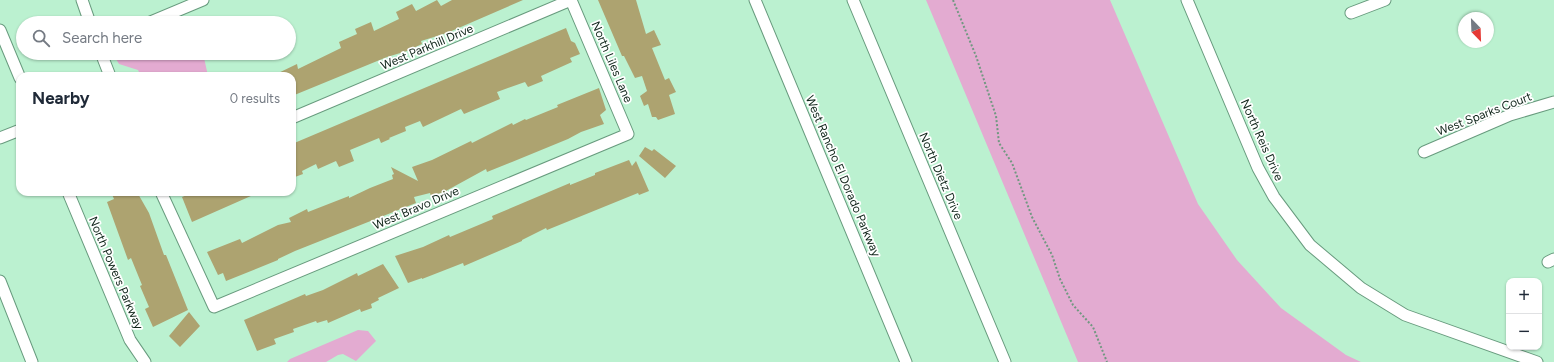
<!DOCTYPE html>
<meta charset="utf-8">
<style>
body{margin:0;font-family:Figtree,sans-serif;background:#f6f6f7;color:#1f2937}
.controls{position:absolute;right:12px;bottom:12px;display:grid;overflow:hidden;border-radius:8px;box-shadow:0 1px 3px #0004}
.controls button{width:36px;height:36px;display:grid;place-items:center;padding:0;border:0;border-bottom:1px solid #e0e1e3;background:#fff;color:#1f2937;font:20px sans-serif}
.compass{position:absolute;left:1458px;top:12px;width:36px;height:36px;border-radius:50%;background:#fff;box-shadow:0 1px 3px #0004;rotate:157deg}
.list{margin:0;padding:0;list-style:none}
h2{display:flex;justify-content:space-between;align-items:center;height:52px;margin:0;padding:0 16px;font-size:17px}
h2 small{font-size:13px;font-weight:400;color:#747a83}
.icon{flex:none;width:22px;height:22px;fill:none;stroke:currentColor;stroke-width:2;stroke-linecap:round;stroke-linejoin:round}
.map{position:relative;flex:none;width:1554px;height:362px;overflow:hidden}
.search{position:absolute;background:#fff;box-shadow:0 1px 3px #0004;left:16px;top:16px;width:280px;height:44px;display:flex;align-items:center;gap:10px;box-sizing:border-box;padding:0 14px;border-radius:22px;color:#747a83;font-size:15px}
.panel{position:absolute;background:#fff;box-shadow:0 1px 3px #0004;left:16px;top:72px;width:280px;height:124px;border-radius:12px}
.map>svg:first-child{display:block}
</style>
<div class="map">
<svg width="1554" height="362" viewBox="0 0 1554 362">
<rect width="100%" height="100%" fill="#bbf1d0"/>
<!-- green -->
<path fill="#e3abd1" d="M 926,0 L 1110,0 L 1198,204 L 1237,260 L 1281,308 L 1346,355 L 1361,362 L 1078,362 Z
M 118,53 L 203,53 L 208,76 L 141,76 L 138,70 L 119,64 L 116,59 Z
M 358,330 L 368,331 L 376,341 L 356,361 L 343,354 L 338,355 L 326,362 L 287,362 L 290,359 Z"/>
<!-- building -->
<path fill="#ada370" d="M 437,0 L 441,6 L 452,0 L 523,0 L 447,33 L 421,41 L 422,44 L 407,51 L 387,57 L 292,96 L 292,76 L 272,76 L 297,64 L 298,69 L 341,48 L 339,42 L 357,34 L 355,29 L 371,22 L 374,31 L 399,19 L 396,12 L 412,4 L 416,11 Z
M 598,0 L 636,0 L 646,34 L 654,30 L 661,45 L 652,48 L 665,80 L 669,78 L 676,92 L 669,95 L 675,114 L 658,120 L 656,117 L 652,117 L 648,104 L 644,106 L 640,96 L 647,91 L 642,76 L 635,78 L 624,56 L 622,56 Z
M 566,28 L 571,41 L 575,43 L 580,54 L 570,58 L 572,62 L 541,76 L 543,81 L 528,87 L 525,82 L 497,92 L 500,99 L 464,114 L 461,109 L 423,127 L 420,121 L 405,127 L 406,131 L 389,138 L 390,139 L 381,143 L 379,138 L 350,150 L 354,161 L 339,167 L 336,161 L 318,169 L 316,164 L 302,171 L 303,174 L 295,177 L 292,170 L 292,144 Z
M 599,88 L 606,110 L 600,115 L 604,124 L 581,132 L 568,139 L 512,162 L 487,172 L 486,169 L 444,192 L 431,196 L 430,193 L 414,197 L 416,203 L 295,251 L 278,259 L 278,260 L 226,281 L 223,273 L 218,275 L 207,252 L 240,239 L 242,243 L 278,225 L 291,222 L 289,218 L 307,209 L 308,212 L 349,196 L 349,198 L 370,188 L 393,179 L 392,175 L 394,174 L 391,167 L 418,181 L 412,167 L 432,160 L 471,141 L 472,143 L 512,123 L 513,125 L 525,119 L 526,120 L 558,107 L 557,105 Z
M 645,147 L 652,151 L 654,149 L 676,166 L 665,178 L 639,156 Z
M 629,160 L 632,166 L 636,161 L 649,191 L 639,195 L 638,193 L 547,230 L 546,228 L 522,240 L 522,241 L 464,266 L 463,263 L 422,279 L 422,278 L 408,283 L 395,256 L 423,247 L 449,235 L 450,237 L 493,219 L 492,216 L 570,183 L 570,185 L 595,175 L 595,173 Z
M 111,192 L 137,192 L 149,213 L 164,255 L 166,255 L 188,310 L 153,327 L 145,309 L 149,307 L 140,286 L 142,285 L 131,258 L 128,260 L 107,202 L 114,199 Z
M 185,192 L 260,192 L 192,222 L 182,197 L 187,195 Z
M 383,264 L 399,288 L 378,298 L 379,300 L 371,304 L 372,308 L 361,312 L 360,309 L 328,323 L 327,320 L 317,323 L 316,321 L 293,329 L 294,332 L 274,339 L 276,344 L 257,351 L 244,320 L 305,294 L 306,296 L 323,290 L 357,273 L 358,276 Z
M 189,312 L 200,326 L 180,347 L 169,336 Z"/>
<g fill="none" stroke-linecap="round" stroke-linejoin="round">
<defs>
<path id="minor" d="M 82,0 L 90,23
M 755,0 L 906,362
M 853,0 L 1005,362
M 1187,0 L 1258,168 L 1274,197 L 1310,245 L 1361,288 L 1405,315 L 1537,362
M 1351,13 L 1385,0
M 148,23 L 203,0
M 0,30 L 20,78
M 101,53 L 110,76
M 292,118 L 571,0
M 0,138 L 20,130
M 1424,152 L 1510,115 L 1554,102
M 68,192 L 130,340 L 145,362
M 161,192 L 214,307 L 628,134 L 571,0
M 1548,262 L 1554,259
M 0,281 L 32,362"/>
</defs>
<!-- minor casing -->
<use href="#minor" stroke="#689b7e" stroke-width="13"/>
<!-- path -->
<path stroke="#719881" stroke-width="2" stroke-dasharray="2 2" stroke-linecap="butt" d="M 953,0 L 976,56 L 996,116 L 999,143 L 1012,163 L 1032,217 L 1052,255 L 1060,279 L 1073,305 L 1093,327 L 1107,362"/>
<!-- minor -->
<use href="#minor" stroke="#fff" stroke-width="11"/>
</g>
<g text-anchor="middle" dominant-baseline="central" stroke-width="3.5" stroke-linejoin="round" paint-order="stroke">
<!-- street labels -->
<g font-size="12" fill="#10251a" stroke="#fff">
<text transform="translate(427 47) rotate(-23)">West Parkhill Drive</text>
<text transform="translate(612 62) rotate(67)">North Liles Lane</text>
<text transform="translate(1484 114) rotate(-21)">West Sparks Court</text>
<text transform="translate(1262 140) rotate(66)">North Reis Drive</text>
<text transform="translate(843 176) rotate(67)">West Rancho El Dorado Parkway</text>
<text transform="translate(941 176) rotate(67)">North Dietz Drive</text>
<text transform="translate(416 208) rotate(-23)">West Bravo Drive</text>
<text transform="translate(116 273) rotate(67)">North Powers Parkway</text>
</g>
</g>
</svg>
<div class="controls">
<button>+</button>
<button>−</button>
</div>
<svg class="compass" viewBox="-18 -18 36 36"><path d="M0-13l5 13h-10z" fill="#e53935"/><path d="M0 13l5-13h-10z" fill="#747a83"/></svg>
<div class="search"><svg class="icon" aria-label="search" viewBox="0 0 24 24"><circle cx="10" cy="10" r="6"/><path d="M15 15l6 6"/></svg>Search here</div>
<section class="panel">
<h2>Nearby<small>0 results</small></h2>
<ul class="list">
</ul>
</section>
</div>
